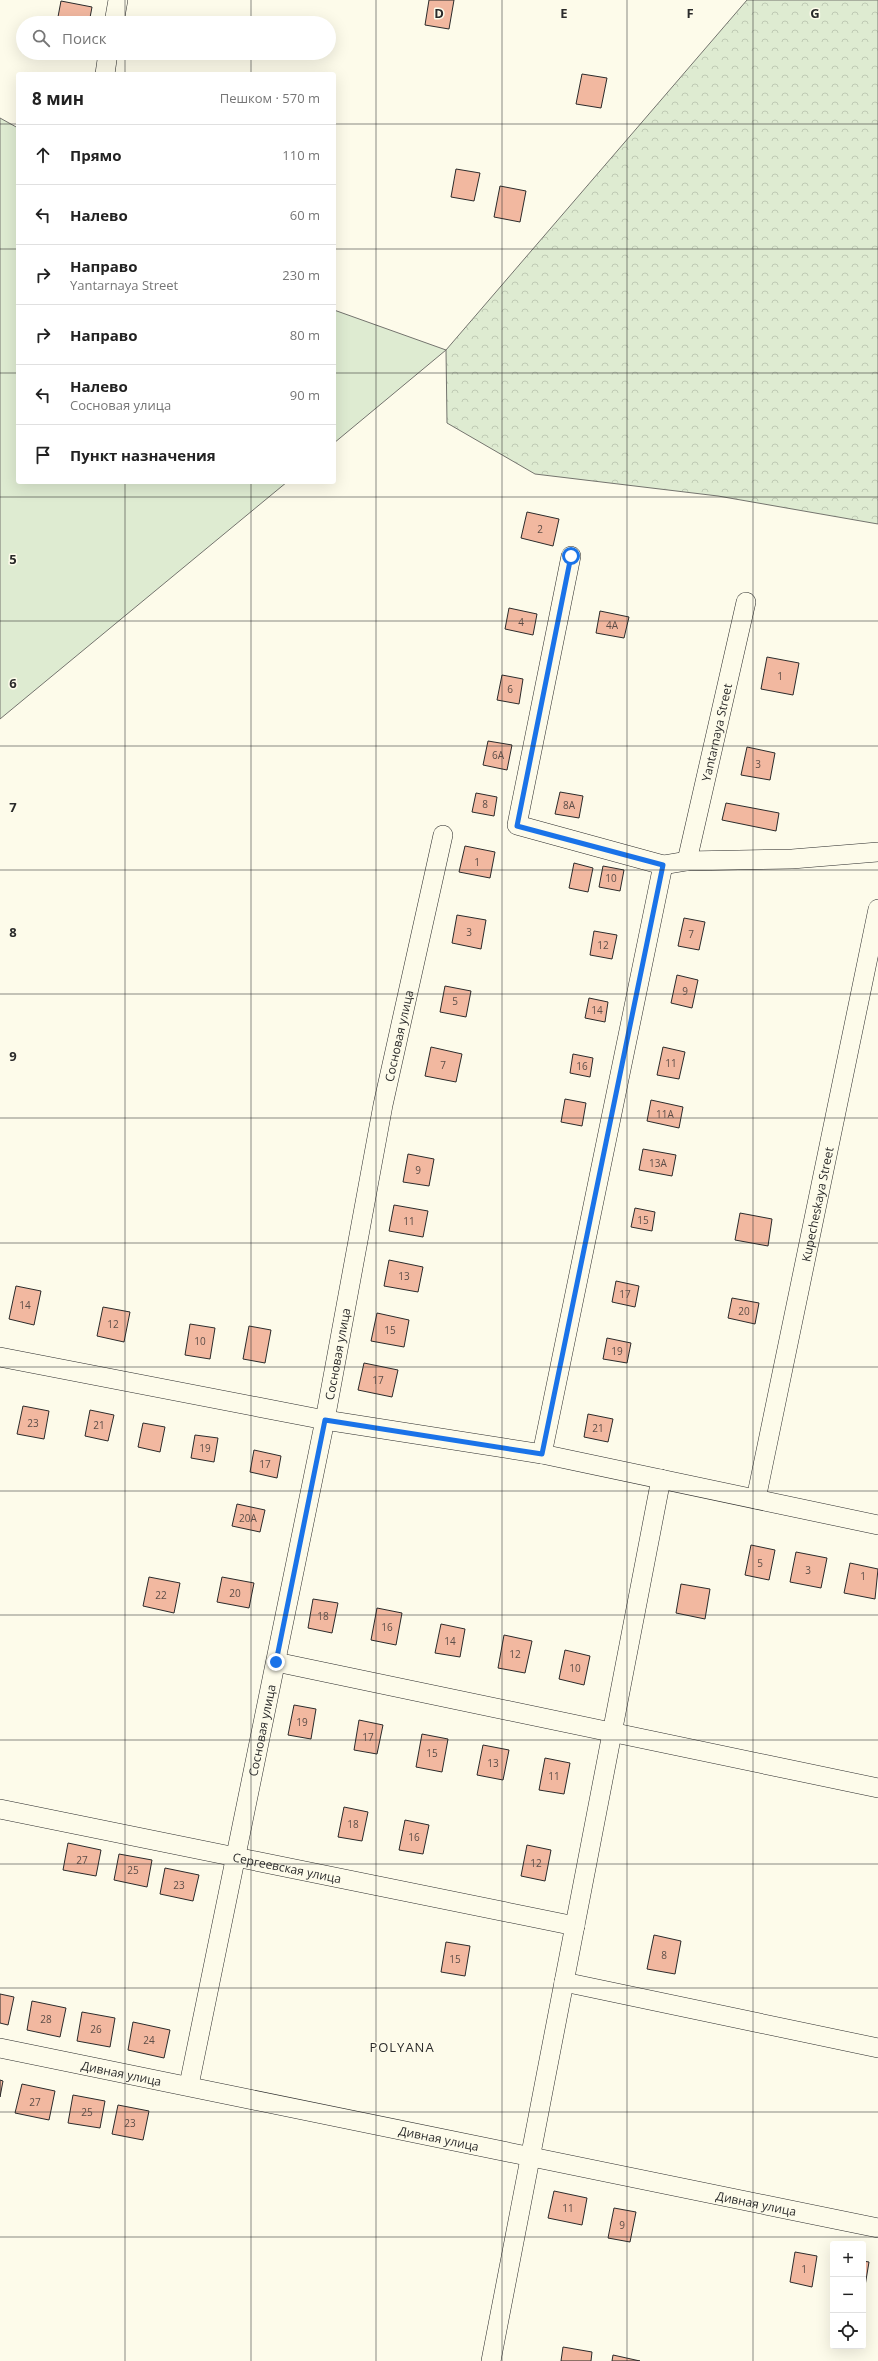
<!DOCTYPE html>
<html lang="ru">
<meta charset="utf-8">
<style>
body{margin:0;font-family:"Open Sans",sans-serif;background:#f6f6f6;color:#222}
.controls{position:absolute;right:12px;bottom:12px;display:grid;overflow:hidden;border-radius:4px;box-shadow:0 4px 16px #0002}
.controls button{width:36px;height:36px;display:grid;place-items:center;padding:0;border:0;border-bottom:1px solid #e0e0e0;background:#fff;color:#222;font:20px sans-serif}
.stop{position:absolute;width:12px;height:12px;margin:-9px;border:3px solid #1a73e8;border-radius:50%;background:#fff}
.stop.end{background:#1a73e8;border-color:#fff;box-shadow:0 1px 4px #0008}
.list{margin:0;padding:0;list-style:none}
h2{display:flex;justify-content:space-between;align-items:center;height:52px;margin:0;padding:0 16px;font-size:17px}
h2 small{font-size:13px;font-weight:400;color:#767676}
.list li{display:grid;grid-template-columns:26px 1fr auto;gap:12px;align-items:center;box-sizing:border-box;height:60px;padding:0 16px;border-top:1px solid #e0e0e0}
.list b{display:block;font-size:15px;white-space:nowrap}
.list p{margin:0;font-size:13px;white-space:nowrap;color:#767676}
.list em{font-size:13px;font-style:normal;color:#767676}
.icon{flex:none;width:22px;height:22px;fill:none;stroke:currentColor;stroke-width:2;stroke-linecap:round;stroke-linejoin:round}
.map{position:relative;flex:none;width:878px;height:2361px;overflow:hidden}
.search{position:absolute;background:#fff;box-shadow:0 4px 16px #0002;left:16px;top:16px;width:320px;height:44px;display:flex;align-items:center;gap:10px;box-sizing:border-box;padding:0 14px;border-radius:22px;color:#767676;font-size:15px}
.panel{position:absolute;background:#fff;box-shadow:0 4px 16px #0002;left:16px;top:72px;width:320px;height:412px;border-radius:4px}
.map>svg:first-child{display:block}
</style>
<div class="map">
<svg width="878" height="2361" viewBox="0 0 878 2361">
<defs>
<pattern id="forest-crowns" width="20" height="18" patternUnits="userSpaceOnUse"><rect width="20" height="18" fill="#deebd1"/><path d="M2 6a3 3 0 1 1 6 0M12 15a3 3 0 1 1 6 0" fill="none" stroke="#bfcab4"/></pattern>
</defs>
<rect width="100%" height="100%" fill="#fdfbea"/>
<!-- green -->
<path fill="#deebd1" stroke="#74746e" d="M 0,118 L 18,128 L 18,482 L 287,482 L 0,719 Z
M 334,310 L 446,350 L 334,443 Z"/>
<!-- forest -->
<path fill="url(#forest-crowns)" stroke="#74746e" d="M 747,0 L 878,0 L 878,524 L 718,496 L 535,474 L 447,423 L 446,350 Z"/>
<!-- building -->
<path fill="#f2b8a0" stroke="#2b2b2b" d="M 429,0 L 454,0 L 449,29 L 425,25 Z
M 61,1 L 92,7 L 89,23 L 57,22 Z
M 582,74 L 607,78 L 601,108 L 576,104 Z
M 456,169 L 480,173 L 474,201 L 451,197 Z
M 500,186 L 526,191 L 520,222 L 494,217 Z
M 527,512 L 559,519 L 553,546 L 521,538 Z
M 509,608 L 537,614 L 533,635 L 505,629 Z
M 600,611 L 629,617 L 624,638 L 596,633 Z
M 767,657 L 799,663 L 793,695 L 761,689 Z
M 502,675 L 523,679 L 519,704 L 497,700 Z
M 488,741 L 512,745 L 507,770 L 483,765 Z
M 747,747 L 775,753 L 770,780 L 741,775 Z
M 560,792 L 583,796 L 579,818 L 555,814 Z
M 476,793 L 497,797 L 494,816 L 472,812 Z
M 726,803 L 779,813 L 776,831 L 722,820 Z
M 465,846 L 495,852 L 490,878 L 459,872 Z
M 574,863 L 593,868 L 588,892 L 569,888 Z
M 603,866 L 624,870 L 620,891 L 599,887 Z
M 457,915 L 486,920 L 481,949 L 452,943 Z
M 684,918 L 705,922 L 699,950 L 678,946 Z
M 594,931 L 617,935 L 612,959 L 590,955 Z
M 677,975 L 698,980 L 692,1008 L 671,1003 Z
M 445,986 L 471,991 L 466,1017 L 440,1012 Z
M 589,998 L 608,1002 L 605,1022 L 585,1018 Z
M 431,1047 L 462,1054 L 456,1082 L 425,1076 Z
M 663,1047 L 685,1052 L 679,1079 L 657,1075 Z
M 573,1054 L 593,1058 L 590,1077 L 570,1073 Z
M 565,1099 L 586,1103 L 582,1126 L 561,1122 Z
M 651,1100 L 683,1107 L 679,1128 L 647,1121 Z
M 643,1149 L 676,1155 L 672,1176 L 639,1170 Z
M 408,1154 L 434,1159 L 429,1186 L 403,1182 Z
M 394,1205 L 428,1211 L 423,1237 L 389,1231 Z
M 635,1208 L 655,1212 L 652,1231 L 631,1227 Z
M 740,1213 L 772,1219 L 768,1246 L 735,1240 Z
M 389,1260 L 423,1267 L 418,1292 L 384,1286 Z
M 616,1281 L 639,1286 L 635,1307 L 612,1302 Z
M 16,1286 L 41,1291 L 34,1325 L 9,1319 Z
M 732,1298 L 759,1303 L 755,1324 L 728,1318 Z
M 103,1307 L 130,1312 L 124,1342 L 97,1336 Z
M 377,1313 L 409,1320 L 404,1347 L 371,1341 Z
M 190,1324 L 215,1328 L 210,1359 L 185,1355 Z
M 249,1326 L 271,1330 L 265,1363 L 243,1359 Z
M 607,1338 L 631,1343 L 627,1363 L 603,1359 Z
M 364,1363 L 398,1370 L 392,1397 L 358,1390 Z
M 23,1406 L 49,1411 L 44,1439 L 17,1434 Z
M 90,1410 L 114,1415 L 108,1441 L 85,1436 Z
M 588,1414 L 613,1419 L 608,1442 L 584,1437 Z
M 143,1423 L 165,1427 L 160,1452 L 138,1447 Z
M 195,1435 L 218,1438 L 214,1462 L 191,1458 Z
M 254,1450 L 281,1456 L 277,1478 L 250,1472 Z
M 237,1504 L 265,1510 L 260,1532 L 232,1526 Z
M 751,1545 L 775,1550 L 769,1580 L 745,1575 Z
M 796,1552 L 827,1558 L 821,1588 L 790,1582 Z
M 850,1563 L 878,1569 L 875,1599 L 844,1593 Z
M 149,1577 L 180,1583 L 174,1613 L 143,1606 Z
M 222,1577 L 254,1583 L 249,1608 L 217,1602 Z
M 681,1584 L 710,1589 L 705,1619 L 676,1613 Z
M 313,1599 L 338,1603 L 332,1633 L 308,1628 Z
M 377,1608 L 402,1613 L 396,1645 L 371,1640 Z
M 441,1624 L 465,1629 L 460,1657 L 435,1653 Z
M 504,1635 L 532,1641 L 525,1673 L 498,1668 Z
M 565,1650 L 590,1656 L 584,1685 L 559,1679 Z
M 294,1705 L 316,1709 L 311,1739 L 288,1735 Z
M 359,1720 L 383,1725 L 377,1754 L 354,1750 Z
M 422,1734 L 448,1739 L 442,1772 L 416,1767 Z
M 483,1745 L 509,1750 L 503,1780 L 477,1775 Z
M 545,1758 L 570,1763 L 564,1794 L 539,1790 Z
M 344,1807 L 368,1812 L 362,1841 L 338,1837 Z
M 405,1820 L 429,1825 L 423,1854 L 399,1850 Z
M 68,1843 L 101,1850 L 96,1876 L 63,1870 Z
M 527,1845 L 551,1850 L 545,1881 L 521,1876 Z
M 119,1854 L 152,1860 L 147,1887 L 114,1880 Z
M 165,1868 L 199,1875 L 193,1901 L 160,1894 Z
M 654,1935 L 681,1941 L 675,1974 L 647,1969 Z
M 446,1942 L 470,1946 L 465,1976 L 441,1972 Z
M 0,1994 L 14,1997 L 8,2025 L 0,2023 Z
M 32,2001 L 66,2008 L 60,2037 L 27,2030 Z
M 82,2012 L 115,2018 L 110,2047 L 77,2041 Z
M 133,2022 L 170,2030 L 164,2058 L 128,2050 Z
M 0,2080 L 3,2081 L 0,2097 Z
M 22,2084 L 55,2091 L 49,2120 L 15,2113 Z
M 73,2095 L 105,2101 L 100,2128 L 68,2123 Z
M 118,2105 L 149,2111 L 143,2140 L 112,2134 Z
M 554,2191 L 587,2198 L 582,2225 L 548,2218 Z
M 614,2208 L 636,2212 L 630,2242 L 608,2238 Z
M 795,2252 L 817,2256 L 812,2287 L 790,2282 Z
M 863,2261 L 869,2262 L 864,2292 L 863,2292 Z
M 563,2347 L 592,2352 L 591,2361 L 561,2361 Z
M 613,2355 L 640,2361 L 612,2361 Z"/>
<g fill="none" stroke-linecap="round" stroke-linejoin="round">
<defs>
<g id="minor">
<path d="M 114,23 L 118,0"/>
<path d="M 105,74 L 108,53"/>
<path d="M 571,556 L 517,825 L 663,865 L 687,861 L 792,859 L 878,852"/>
<path id="s1" d="M 687,861 L 746,602"/>
<path d="M 0,1357 L 325,1420 L 542,1454 L 878,1525"/>
<path d="M 542,1454 L 663,865"/>
<path id="s2" d="M 756,1499 L 878,909"/>
<path d="M 276,1662 L 878,1788"/>
<path id="s3" d="M 0,1809 L 575,1926"/>
<path d="M 564,1982 L 878,2048"/>
<path id="s4" d="M 0,2048 L 878,2228"/>
<path id="s5" d="M 189,2085 L 325,1420 L 383,1105 L 443,835"/>
<path d="M 491,2361 L 661,1479"/>
</g>
</defs>
<!-- minor casing -->
<use href="#minor" stroke="#2b2b2b" stroke-width="20"/>
<!-- minor -->
<use href="#minor" stroke="#fdfbea" stroke-width="19"/>
</g>
<g fill="none" stroke-linecap="round" stroke-linejoin="round">
<!-- route -->
<path stroke="#1a73e8" stroke-width="5" d="M 276,1662 L 325,1420 L 542,1454 L 663,865 L 517,826 L 571,556"/>
</g>
<!-- grid -->
<path fill="none" stroke="#2b2b2b" stroke-width="1" stroke-opacity="0.55" d="M 125,0 L 125,23M 251,0 L 251,23M 376,0 L 376,2361M 502,0 L 502,2361M 627,0 L 627,2361M 753,0 L 753,2361M 125,53 L 125,74M 251,53 L 251,74M 0,124 L 18,124M 334,124 L 878,124M 0,249 L 18,249M 334,249 L 878,249M 0,373 L 18,373M 334,373 L 878,373M 125,482 L 125,2361M 251,482 L 251,2361M 0,497 L 878,497M 0,621 L 878,621M 0,746 L 878,746M 0,870 L 878,870M 0,994 L 878,994M 0,1118 L 878,1118M 0,1243 L 878,1243M 0,1367 L 878,1367M 0,1491 L 878,1491M 0,1615 L 878,1615M 0,1740 L 878,1740M 0,1864 L 878,1864M 0,1988 L 878,1988M 0,2112 L 878,2112M 0,2237 L 878,2237"/>
<g text-anchor="middle" dominant-baseline="central" stroke-width="3" stroke-linejoin="round" paint-order="stroke">
<!-- number labels -->
<g font-size="10" fill="#5d4e48">
<text x="540" y="529">2</text>
<text x="521" y="622">4</text>
<text x="612" y="625">4А</text>
<text x="780" y="676">1</text>
<text x="510" y="689">6</text>
<text x="498" y="755">6А</text>
<text x="758" y="764">3</text>
<text x="485" y="804">8</text>
<text x="569" y="805">8А</text>
<text x="477" y="862">1</text>
<text x="611" y="878">10</text>
<text x="469" y="932">3</text>
<text x="691" y="934">7</text>
<text x="603" y="945">12</text>
<text x="685" y="991">9</text>
<text x="455" y="1001">5</text>
<text x="597" y="1010">14</text>
<text x="671" y="1063">11</text>
<text x="443" y="1065">7</text>
<text x="582" y="1066">16</text>
<text x="665" y="1114">11А</text>
<text x="658" y="1163">13А</text>
<text x="418" y="1170">9</text>
<text x="643" y="1220">15</text>
<text x="409" y="1221">11</text>
<text x="404" y="1276">13</text>
<text x="625" y="1294">17</text>
<text x="25" y="1305">14</text>
<text x="744" y="1311">20</text>
<text x="113" y="1324">12</text>
<text x="390" y="1330">15</text>
<text x="200" y="1341">10</text>
<text x="617" y="1351">19</text>
<text x="378" y="1380">17</text>
<text x="33" y="1423">23</text>
<text x="99" y="1425">21</text>
<text x="598" y="1428">21</text>
<text x="205" y="1448">19</text>
<text x="265" y="1464">17</text>
<text x="248" y="1518">20А</text>
<text x="760" y="1563">5</text>
<text x="808" y="1570">3</text>
<text x="863" y="1576">1</text>
<text x="235" y="1593">20</text>
<text x="161" y="1595">22</text>
<text x="323" y="1616">18</text>
<text x="387" y="1627">16</text>
<text x="450" y="1641">14</text>
<text x="515" y="1654">12</text>
<text x="575" y="1668">10</text>
<text x="302" y="1722">19</text>
<text x="368" y="1737">17</text>
<text x="432" y="1753">15</text>
<text x="493" y="1763">13</text>
<text x="554" y="1776">11</text>
<text x="353" y="1824">18</text>
<text x="414" y="1837">16</text>
<text x="82" y="1860">27</text>
<text x="536" y="1863">12</text>
<text x="133" y="1870">25</text>
<text x="179" y="1885">23</text>
<text x="664" y="1955">8</text>
<text x="455" y="1959">15</text>
<text x="46" y="2019">28</text>
<text x="96" y="2029">26</text>
<text x="149" y="2040">24</text>
<text x="35" y="2102">27</text>
<text x="87" y="2112">25</text>
<text x="130" y="2123">23</text>
<text x="568" y="2208">11</text>
<text x="622" y="2225">9</text>
<text x="804" y="2269">1</text>
</g>
<!-- street labels -->
<g font-size="12" fill="#2b2b2b" stroke="#fdfbea">
<text stroke="none"><textPath href="#s1" startOffset="132">Yantarnaya Street</textPath></text>
<text stroke="none"><textPath href="#s5" startOffset="1070">Сосновая улица</textPath></text>
<text stroke="none"><textPath href="#s2" startOffset="301">Kupecheskaya Street</textPath></text>
<text stroke="none"><textPath href="#s5" startOffset="746">Сосновая улица</textPath></text>
<text stroke="none"><textPath href="#s5" startOffset="362">Сосновая улица</textPath></text>
<text stroke="none"><textPath href="#s3" startOffset="293">Сергеевская улица</textPath></text>
<text stroke="none"><textPath href="#s4" startOffset="124">Дивная улица</textPath></text>
<text stroke="none"><textPath href="#s4" startOffset="448">Дивная улица</textPath></text>
<text stroke="none"><textPath href="#s4" startOffset="772">Дивная улица</textPath></text>
</g>
<!-- neighbourhood labels -->
<g font-size="13" letter-spacing="1" fill="#2b2b2b" stroke="#fdfbea">
<text x="402" y="2047">POLYANA</text>
</g>
</g>
<g font-size="13" text-anchor="middle" font-weight="bold" fill="#2b2b2b" stroke="#fdfbea" stroke-width="3" stroke-linejoin="round" paint-order="stroke">
<text x="439" y="18">D</text>
<text x="564" y="18">E</text>
<text x="690" y="18">F</text>
<text x="815" y="18">G</text>
<text x="13" y="564">5</text>
<text x="13" y="688">6</text>
<text x="13" y="812">7</text>
<text x="13" y="937">8</text>
<text x="13" y="1061">9</text>
</g>
</svg>
<div class="controls">
<button>+</button>
<button>−</button>
<button><svg class="icon" aria-label="locate" viewBox="0 0 24 24"><circle cx="12" cy="12" r="6"/><path d="M12 2v4M12 18v4M2 12h4M18 12h4"/></svg></button>
</div>
<div class="stop" style="left:571px;top:556px"></div>
<div class="stop end" style="left:276px;top:1662px"></div>
<div class="search"><svg class="icon" aria-label="search" viewBox="0 0 24 24"><circle cx="10" cy="10" r="6"/><path d="M15 15l6 6"/></svg>Поиск</div>
<section class="panel">
<h2>8 мин<small>Пешком · 570 m</small></h2>
<ul class="list">
<li><svg class="icon" aria-label="ahead" viewBox="0 0 24 24"><path d="M12 20V5M6 11l6-6 6 6"/></svg><div><b>Прямо</b></div><em>110 m</em></li>
<li><svg class="icon" aria-label="left" viewBox="0 0 24 24"><path d="M17 20v-9H6M10 6l-5 5 5 5"/></svg><div><b>Налево</b></div><em>60 m</em></li>
<li><svg class="icon" aria-label="right" viewBox="0 0 24 24"><path d="M7 20v-9h11M14 6l5 5-5 5"/></svg><div><b>Направо</b><p>Yantarnaya Street</p></div><em>230 m</em></li>
<li><svg class="icon" aria-label="right" viewBox="0 0 24 24"><path d="M7 20v-9h11M14 6l5 5-5 5"/></svg><div><b>Направо</b></div><em>80 m</em></li>
<li><svg class="icon" aria-label="left" viewBox="0 0 24 24"><path d="M17 20v-9H6M10 6l-5 5 5 5"/></svg><div><b>Налево</b><p>Сосновая улица</p></div><em>90 m</em></li>
<li><svg class="icon" aria-label="arrive" viewBox="0 0 24 24"><path d="M6 21V4h12l-3 4 3 4H6"/></svg><div><b>Пункт назначения</b></div></li>
</ul>
</section>
</div>
